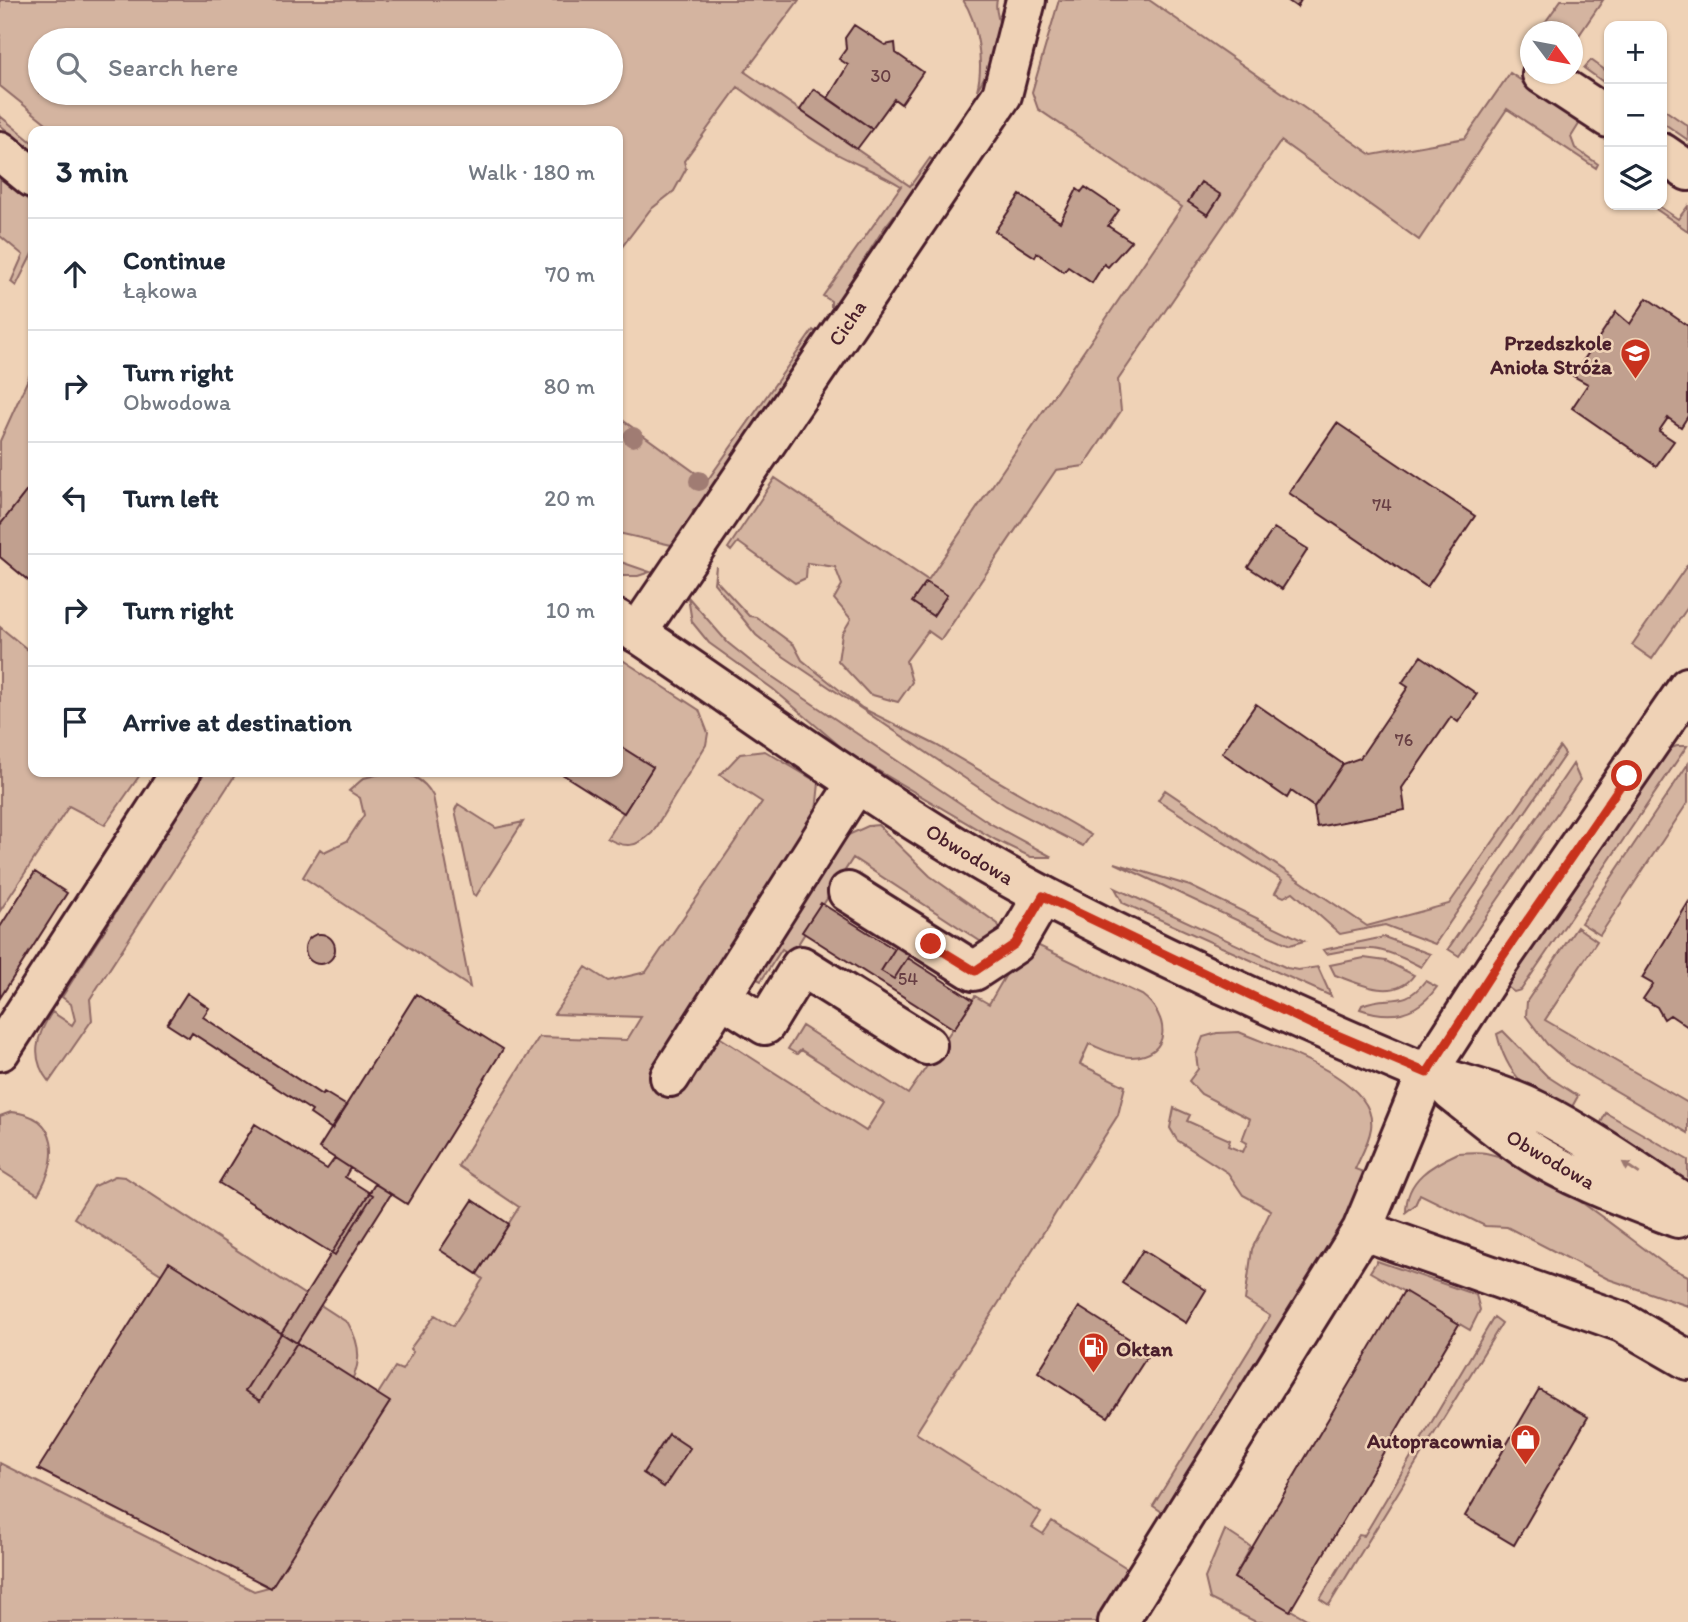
<!DOCTYPE html>
<meta charset="utf-8">
<style>
body{margin:0;font-family:Itim,sans-serif;background:#f6f6f7;color:#1f2937}
.controls{position:absolute;right:21px;top:21px;display:grid;overflow:hidden;border-radius:14px;box-shadow:0 2px 5px #0004}
.controls button{width:63px;height:63px;display:grid;place-items:center;padding:0;border:0;border-bottom:2px solid #e0e1e3;background:#fff;color:#1f2937;font:35px sans-serif}
.compass{position:absolute;left:1520px;top:21px;width:63px;height:63px;border-radius:50%;background:#fff;box-shadow:0 2px 5px #0004;rotate:122deg}
.stop{position:absolute;width:21px;height:21px;margin:-16px;border:5px solid #c8321e;border-radius:50%;background:#fff}
.stop.end{background:#c8321e;border-color:#fff;box-shadow:0 2px 7px #0008}
.list{margin:0;padding:0;list-style:none}
h2{display:flex;justify-content:space-between;align-items:center;height:91px;margin:0;padding:0 28px;font-size:30px}
h2 small{font-size:23px;font-weight:400;color:#747a83}
.list li{display:grid;grid-template-columns:46px 1fr auto;gap:21px;align-items:center;box-sizing:border-box;height:112px;padding:0 28px;border-top:2px solid #e0e1e3}
.list b{display:block;font-size:26px;white-space:nowrap}
.list p{margin:0;font-size:23px;white-space:nowrap;color:#747a83}
.list em{font-size:23px;font-style:normal;color:#747a83}
.icon{flex:none;width:38px;height:38px;fill:none;stroke:currentColor;stroke-width:2;stroke-linecap:round;stroke-linejoin:round}
.map{position:relative;flex:none;width:1688px;height:1622px;overflow:hidden}
.search{position:absolute;background:#fff;box-shadow:0 2px 5px #0004;left:28px;top:28px;width:595px;height:77px;display:flex;align-items:center;gap:18px;box-sizing:border-box;padding:0 24px;border-radius:38px;color:#747a83;font-size:26px}
.panel{position:absolute;background:#fff;box-shadow:0 2px 5px #0004;left:28px;top:126px;width:595px;height:651px;border-radius:14px}
.map>svg:first-child{display:block}
</style>
<div class="map">
<svg width="1688" height="1622" viewBox="0 0 1688 1622">
<rect width="100%" height="100%" fill="#efd2b6"/>
<filter id="ink" filterUnits="userSpaceOnUse"><feTurbulence type="fractalNoise" baseFrequency=".0143" numOctaves="2"/><feDisplacementMap in="SourceGraphic" scale="14" xChannelSelector="R" yChannelSelector="G"/><feConvolveMatrix kernelMatrix="1 2 1 2 8 2 1 2 1" color-interpolation-filters="sRGB"/></filter>
<g filter="url(#ink)">
<!-- green -->
<path fill="#d4b4a0" stroke="#8f6a66" stroke-width="2" fill-rule="evenodd" d="M 0,0 L 799,0 L 745,72 L 910,186 L 930,158 L 936,162 L 884,228 L 835,306 L 831,306 L 831,301 L 823,296 L 901,186 C 877,171 853,164 828,149 C 797,131 767,107 738,87 L 684,161 L 686,169 L 674,191 L 650,210 L 618,252 L 618,131 L 56,131 L 0,86 ZM 40,40 L 611,40 L 611,93 L 40,93 Z
M 963,0 L 997,0 C 994,10 999,17 1000,27 C 1002,47 987,73 977,90 C 984,65 978,22 963,0 Z
M 1059,0 L 1149,0 L 1372,155 L 1465,138 L 1510,73 L 1581,121 L 1571,137 L 1575,148 L 1598,164 L 1596,168 L 1507,109 L 1419,240 L 1281,141 L 1118,380 L 1121,411 L 1084,466 L 1056,470 L 941,640 L 928,631 L 906,661 L 912,682 L 898,702 L 869,694 L 838,661 L 842,634 L 851,619 L 834,599 L 842,585 L 835,567 L 807,563 L 806,578 L 795,583 L 738,542 L 731,551 L 728,548 L 775,478 L 928,580 L 1182,207 L 1038,109 L 1032,92 Z
M 1561,0 L 1603,0 L 1573,44 L 1572,32 L 1539,31 Z
M 1591,60 L 1609,73 L 1609,86 L 1584,68 Z
M 1662,108 L 1688,126 L 1688,140 L 1662,122 Z
M 0,116 L 33,143 L 33,152 L 0,125 Z
M 0,178 L 31,202 L 33,209 L 33,252 L 16,286 L 11,282 L 23,255 L 0,236 Z
M 1650,205 L 1657,205 L 1678,219 L 1688,206 L 1688,231 Z
M 813,330 L 818,333 L 704,503 L 693,510 L 692,520 L 676,546 L 618,533 L 618,417 L 707,481 Z
M 33,368 L 33,483 L 0,525 L 0,441 Z
M 618,561 L 650,572 L 638,576 L 618,576 Z
M 1688,564 L 1688,607 L 1652,659 L 1632,645 Z
M 716,566 L 715,579 L 749,616 L 756,617 L 794,645 L 802,660 L 862,708 L 936,745 L 1091,835 L 1083,846 L 1006,806 L 777,652 L 756,635 L 714,583 Z
M 688,597 L 728,643 L 758,667 L 991,824 L 1052,857 L 1031,857 L 996,840 L 848,753 L 773,689 L 709,643 L 692,622 Z
M 0,627 L 33,654 L 33,772 L 142,772 L 105,825 L 69,806 L 0,911 Z
M 618,657 L 699,710 L 708,733 L 706,745 L 652,833 C 637,847 625,849 607,838 L 653,767 L 618,745 Z
M 1677,746 L 1687,746 L 1521,990 L 1514,992 L 1506,986 L 1665,750 Z
M 1560,747 L 1565,754 L 1435,944 L 1385,925 L 1340,934 L 1293,892 L 1284,897 L 1275,893 L 1282,880 L 1158,800 L 1165,790 L 1367,926 L 1449,904 Z
M 765,751 L 819,783 L 815,821 L 716,1035 L 866,1131 L 884,1103 L 801,1050 L 797,1054 L 788,1049 L 802,1026 L 908,1094 L 975,996 L 989,1004 L 1022,947 L 1037,945 L 1142,995 C 1169,1015 1173,1056 1131,1057 C 1116,1057 1103,1049 1089,1044 L 1080,1064 L 1125,1086 L 1118,1115 L 916,1433 L 1041,1513 L 1032,1527 L 1043,1534 L 1052,1521 L 1130,1570 L 1097,1622 L 0,1622 L 0,1463 L 254,1591 L 269,1587 L 368,1431 L 369,1408 L 395,1367 L 402,1370 L 413,1352 L 410,1349 L 435,1315 L 453,1326 L 483,1279 L 477,1274 L 519,1207 L 458,1166 L 539,1037 L 627,1040 L 641,1017 L 554,1014 L 586,967 L 608,981 L 646,972 L 762,802 L 720,775 L 740,754 Z
M 1573,764 L 1580,780 L 1459,956 L 1448,949 Z
M 1688,764 L 1688,802 L 1600,935 L 1581,923 Z
M 205,772 L 237,772 L 90,999 L 92,1020 L 49,1082 C 30,1058 36,1036 52,1012 L 72,1025 L 75,1020 L 71,1004 L 62,997 Z
M 388,772 C 408,773 423,777 433,796 L 470,987 L 303,877 L 320,849 L 324,852 L 347,841 L 364,815 L 360,798 L 349,791 L 364,778 Z
M 458,804 L 496,828 L 523,822 L 476,896 L 473,894 L 455,810 Z
M 878,825 L 930,876 L 998,924 L 1001,933 L 986,945 L 853,858 L 791,955 L 782,949 L 761,981 L 753,977 L 846,836 L 868,826 Z
M 1115,863 L 1190,886 L 1304,941 L 1290,945 Z
M 1115,888 L 1287,968 L 1298,970 L 1318,967 L 1331,996 L 1123,903 Z
M 1577,927 L 1597,941 L 1545,1020 L 1688,1103 L 1688,1133 L 1570,1064 L 1547,1044 L 1526,1016 L 1527,1001 Z
M 1384,937 L 1430,954 L 1421,967 C 1381,946 1369,945 1326,954 L 1323,950 Z
M 1364,958 L 1386,961 L 1414,975 C 1395,1002 1360,984 1335,975 L 1330,965 Z
M 1425,981 L 1437,987 C 1418,1014 1391,1020 1360,1009 L 1362,1005 C 1389,993 1403,1010 1425,981 Z
M 1503,1031 L 1547,1076 L 1578,1096 L 1568,1114 C 1530,1091 1508,1080 1497,1034 Z
M 1239,1032 C 1275,1048 1378,1078 1371,1128 C 1369,1142 1361,1156 1355,1169 L 1366,1173 L 1341,1235 L 1167,1515 L 1153,1506 L 1270,1316 L 1245,1300 L 1252,1249 L 1271,1210 L 1243,1195 L 1228,1173 L 1177,1140 L 1170,1128 L 1174,1108 L 1190,1115 L 1187,1121 L 1230,1140 L 1228,1146 L 1243,1152 L 1247,1143 L 1242,1140 L 1250,1119 L 1201,1094 L 1189,1081 L 1198,1069 L 1196,1055 L 1203,1037 L 1217,1033 Z
M 11,1112 C 61,1116 59,1159 38,1194 L 0,1170 L 0,1116 Z
M 1606,1113 L 1688,1160 L 1688,1182 L 1597,1130 Z
M 1458,1153 C 1467,1153 1477,1151 1486,1153 C 1542,1164 1621,1233 1669,1267 L 1688,1276 L 1688,1306 L 1608,1279 L 1507,1227 L 1485,1226 L 1420,1194 L 1415,1205 L 1406,1212 C 1406,1179 1432,1165 1458,1153 Z
M 115,1176 L 125,1177 L 348,1323 C 363,1349 361,1367 345,1393 L 74,1218 L 94,1186 Z
M 1377,1261 L 1476,1295 L 1480,1310 L 1470,1330 L 1370,1272 Z
M 1494,1317 L 1502,1323 L 1329,1605 L 1320,1599 L 1359,1535 L 1364,1536 Z
M 1225,1530 L 1251,1547 L 1234,1578 L 1312,1622 L 1256,1622 L 1210,1599 L 1205,1578 Z"/>
<!-- building -->
<path fill="#c1a08f" stroke="#4a1f2b" stroke-width="2" d="M 1287,0 L 1301,0 L 1297,7 Z
M 854,25 L 885,45 L 895,43 L 896,53 L 923,72 L 901,104 L 894,99 L 872,129 L 828,98 L 848,65 L 839,59 L 846,49 L 845,38 Z
M 814,89 L 872,129 L 857,149 L 800,110 Z
M 1201,182 L 1221,195 L 1208,215 L 1188,202 Z
M 1085,187 L 1119,210 L 1108,226 L 1131,241 L 1108,267 L 1104,264 L 1092,283 L 1068,267 L 1064,272 L 1037,253 L 1035,257 L 995,231 L 1020,195 L 1060,222 L 1077,189 L 1081,192 Z
M 1647,298 L 1688,326 L 1688,416 L 1681,427 L 1668,418 L 1659,431 L 1674,441 L 1656,466 L 1572,408 L 1588,384 L 1573,376 L 1616,312 L 1630,324 Z
M 1337,423 L 1475,516 L 1427,587 L 1289,493 Z
M 33,483 L 33,578 L 30,582 L 0,557 L 0,525 Z
M 1274,528 L 1308,549 L 1282,589 L 1248,567 Z
M 926,582 L 947,595 L 933,616 L 912,602 Z
M 1421,656 L 1477,694 L 1458,722 L 1451,717 L 1402,788 L 1405,810 L 1317,827 L 1314,807 L 1343,764 L 1360,758 L 1408,687 L 1402,683 Z
M 1256,704 L 1343,764 L 1314,807 L 1291,791 L 1287,798 L 1222,753 Z
M 618,745 L 653,767 L 624,813 L 559,772 L 618,772 Z
M 35,872 L 67,893 L 0,998 L 0,927 Z
M 821,903 L 894,949 L 899,942 L 912,951 L 908,958 L 973,1000 L 954,1029 L 802,932 Z
M 1688,903 L 1688,1027 L 1670,1015 L 1664,1019 L 1657,1007 L 1643,999 L 1653,984 L 1642,978 Z
M305 949a15 15 0 1 1 30 0a15 15 0 1 1-30 0Z
M 899,942 L 912,951 L 894,979 L 881,971 Z
M 187,993 L 209,1008 L 203,1017 L 322,1095 L 324,1092 L 347,1106 L 332,1129 L 310,1114 L 312,1111 L 192,1033 L 189,1038 L 167,1024 Z
M 416,994 L 503,1049 L 407,1204 L 319,1148 Z
M 255,1124 L 327,1169 L 335,1158 L 350,1168 L 345,1177 L 373,1195 L 335,1255 L 219,1183 Z
M 375,1184 L 391,1194 L 260,1401 L 245,1391 Z
M 473,1200 L 509,1224 L 477,1274 L 440,1250 Z
M 1143,1250 L 1206,1290 L 1186,1323 L 1122,1283 Z
M 169,1262 L 390,1402 L 271,1588 L 38,1469 Z
M 1404,1291 L 1459,1324 L 1290,1611 L 1234,1578 Z
M 1079,1307 L 1150,1352 L 1108,1417 L 1038,1372 Z
M 1539,1389 L 1588,1417 L 1514,1545 L 1465,1516 Z
M 669,1434 L 690,1448 L 664,1487 L 643,1473 Z"/>
<g fill="none" stroke-linecap="round" stroke-linejoin="round">
<defs>
<path id="minor" d="M 1542,74 L 1609,118
M 1662,153 L 1688,171
M 637,633 L 1002,95 L 1026,0
M 848,892 L 974,971 L 1015,944 L 1043,896
M 721,997 L 765,1025 L 801,966 L 927,1045
M 0,1051 L 181,772
M 670,1077 L 856,784
M 1362,1230 L 1622,1322 L 1688,1360
M 1118,1622 L 1362,1230 L 1427,1073 L 1500,960 L 1688,687"/>
<path id="major" d="M 0,151 L 33,178
M 618,620 C 765,717 905,826 1063,906 C 1176,964 1292,1017 1409,1066 C 1451,1083 1498,1091 1537,1111 C 1590,1138 1639,1173 1688,1206
M 1451,1091 C 1475,1110 1499,1131 1525,1148 C 1572,1179 1626,1198 1678,1218"/>
</defs>
<!-- minor casing -->
<use href="#minor" stroke="#4a1f2b" stroke-width="44"/>
<!-- major casing -->
<use href="#major" stroke="#4a1f2b" stroke-width="44"/>
<!-- minor -->
<use href="#minor" stroke="#efd2b6" stroke-width="38"/>
<!-- major -->
<use href="#major" stroke="#efd2b6" stroke-width="38"/>
</g>
<!-- trees -->
<g fill="#a07c73">
<circle cx="633" cy="437" r="10"/>
<circle cx="699" cy="481" r="10"/>
</g>
<!-- one-way arrows -->
<defs><path id="oneway-solid" d="M-6-.8H1V-3.2L6.5 0L1 3.2V.8H-6Z" transform="scale(1.75)"/></defs>
<use fill="#9c7870" href="#oneway-solid" transform="translate(1631 1168) rotate(-146)"/>
</g>
<g fill="none" stroke-linecap="round" stroke-linejoin="round" filter="url(#ink)">
<!-- route -->
<path stroke="#c8321e" stroke-width="9" d="M 931,944 L 975,971 L 1015,944 L 1043,896 L 1311,1024 L 1427,1073 L 1500,960 L 1627,776"/>
</g>
<!-- icons -->
<defs>
<symbol id="school-pin" viewBox="-11 -11 22 30"><path d="M0 17L-7.5 6A9.5 9.5 0 1 1 7.5 6Z" fill="#c8321e" stroke="#efd2b6"/><path d="M0-5L7-2L0 1L-7-2ZM-4 1L0 2.5L4 1V4Q0 6-4 4Z" fill="#fff"/></symbol>
<symbol id="fuel-pin" viewBox="-11 -11 22 30"><path d="M0 17L-7.5 6A9.5 9.5 0 1 1 7.5 6Z" fill="#c8321e" stroke="#efd2b6"/><path d="M-5.5-6h7V0h2V4h1.3V-2.5L3-4.5l.8-.8L6-3V5H2.5V1h-1V6h-7ZM-4.2-4.7v3.2H.2V-4.7Z" fill="#fff"/></symbol>
<symbol id="shop-pin" viewBox="-11 -11 22 30"><path d="M0 17L-7.5 6A9.5 9.5 0 1 1 7.5 6Z" fill="#c8321e" stroke="#efd2b6"/><path d="M-5-2.5h2.3a2.7 3.5 0 0 1 5.4 0H5L5.5 6h-11ZM-1.5-2.5h3a1.5 2.3 0 0 0-3 0Z" fill="#fff"/></symbol>
</defs>
<g fill-rule="evenodd">
<use href="#school-pin" x="1618" y="336" width="35" height="47"/>
<use href="#fuel-pin" x="1076" y="1330" width="35" height="47"/>
<use href="#shop-pin" x="1508" y="1422" width="35" height="47"/>
</g>
<g text-anchor="middle" dominant-baseline="central" stroke-width="5" stroke-linejoin="round" paint-order="stroke">
<!-- number labels -->
<g font-size="18" fill="#683f44">
<text x="881" y="76">30</text>
<text x="1382" y="505">74</text>
<text x="1404" y="740">76</text>
<text x="908" y="979">54</text>
</g>
<!-- street labels -->
<g font-size="21" fill="#4a1f2b" stroke="#efd2b6">
<text transform="translate(847 323) rotate(-56)">Cicha</text>
<text transform="translate(970 854) rotate(31)">Obwodowa</text>
<text transform="translate(1551 1159) rotate(30)">Obwodowa</text>
</g>
<!-- poi labels -->
<g font-size="21" font-weight="bold" fill="#4a1f2b" stroke="#efd2b6" text-anchor="end">
<text x="1612" y="342">Przedszkole<tspan x="1612" dy="24">Anioła Stróża</tspan></text>
<text x="1116" y="1348" text-anchor="start">Oktan</text>
<text x="1503" y="1440">Autopracownia</text>
</g>
</g>
</svg>
<div class="controls">
<button>+</button>
<button>−</button>
<button><svg class="icon" aria-label="layers" viewBox="0 0 24 24"><path d="M12 4l9 5-9 5-9-5zM3 14l9 5 9-5"/></svg></button>
</div>
<svg class="compass" viewBox="-18 -18 36 36"><path d="M0-13l5 13h-10z" fill="#e53935"/><path d="M0 13l5-13h-10z" fill="#747a83"/></svg>
<div class="stop" style="left:1627px;top:776px"></div>
<div class="stop end" style="left:931px;top:944px"></div>
<div class="search"><svg class="icon" aria-label="search" viewBox="0 0 24 24"><circle cx="10" cy="10" r="6"/><path d="M15 15l6 6"/></svg>Search here</div>
<section class="panel">
<h2>3 min<small>Walk · 180 m</small></h2>
<ul class="list">
<li><svg class="icon" aria-label="ahead" viewBox="0 0 24 24"><path d="M12 20V5M6 11l6-6 6 6"/></svg><div><b>Continue</b><p>Łąkowa</p></div><em>70 m</em></li>
<li><svg class="icon" aria-label="right" viewBox="0 0 24 24"><path d="M7 20v-9h11M14 6l5 5-5 5"/></svg><div><b>Turn right</b><p>Obwodowa</p></div><em>80 m</em></li>
<li><svg class="icon" aria-label="left" viewBox="0 0 24 24"><path d="M17 20v-9H6M10 6l-5 5 5 5"/></svg><div><b>Turn left</b></div><em>20 m</em></li>
<li><svg class="icon" aria-label="right" viewBox="0 0 24 24"><path d="M7 20v-9h11M14 6l5 5-5 5"/></svg><div><b>Turn right</b></div><em>10 m</em></li>
<li><svg class="icon" aria-label="arrive" viewBox="0 0 24 24"><path d="M6 21V4h12l-3 4 3 4H6"/></svg><div><b>Arrive at destination</b></div></li>
</ul>
</section>
</div>
